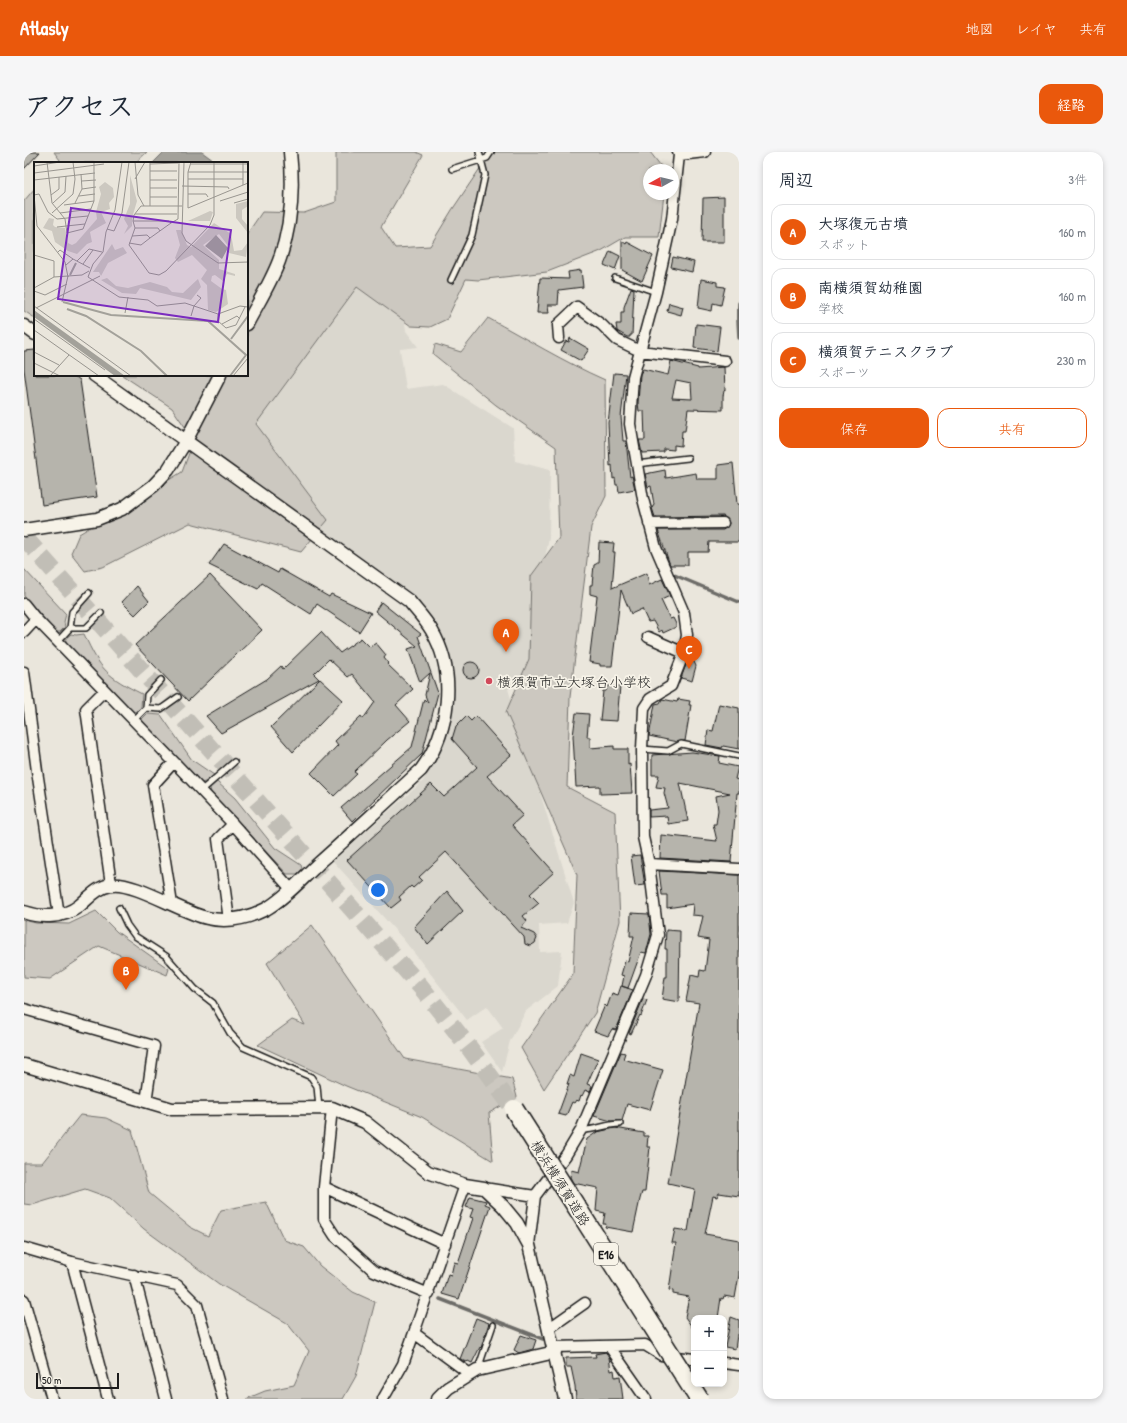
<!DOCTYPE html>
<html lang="ja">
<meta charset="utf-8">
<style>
body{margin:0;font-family:"Patrick Hand","Klee One",sans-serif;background:#f6f6f7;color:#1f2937}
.controls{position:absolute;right:12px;bottom:12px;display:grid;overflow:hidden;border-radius:8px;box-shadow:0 2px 6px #0003}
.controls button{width:36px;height:36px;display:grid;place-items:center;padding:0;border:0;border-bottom:1px solid #e0e1e3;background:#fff;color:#1f2937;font:20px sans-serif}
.compass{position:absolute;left:619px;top:12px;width:36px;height:36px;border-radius:50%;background:#fff;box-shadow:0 2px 6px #0003;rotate:262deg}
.scale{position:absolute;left:12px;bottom:10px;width:83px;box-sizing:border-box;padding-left:4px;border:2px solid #1c1c1c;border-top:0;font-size:11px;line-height:14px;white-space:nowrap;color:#1c1c1c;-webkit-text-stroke:3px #f7f3e8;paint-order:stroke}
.you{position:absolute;left:354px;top:738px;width:14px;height:14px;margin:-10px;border:3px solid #fff;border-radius:50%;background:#1a73e8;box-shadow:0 0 0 6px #1a73e833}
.badge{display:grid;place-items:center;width:26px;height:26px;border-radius:50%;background:#ea580c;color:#fff;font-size:13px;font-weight:700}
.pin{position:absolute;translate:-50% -33px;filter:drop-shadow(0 1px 2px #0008)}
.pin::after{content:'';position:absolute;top:21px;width:14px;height:12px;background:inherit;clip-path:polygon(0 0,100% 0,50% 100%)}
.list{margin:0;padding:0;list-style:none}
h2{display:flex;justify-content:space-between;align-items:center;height:52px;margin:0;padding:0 16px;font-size:17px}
h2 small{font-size:13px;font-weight:400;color:#747a83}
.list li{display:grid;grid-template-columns:26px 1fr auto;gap:12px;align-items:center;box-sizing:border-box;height:56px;margin:0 8px 8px;padding:0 8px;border:1px solid #e0e1e3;border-radius:12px}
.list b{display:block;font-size:15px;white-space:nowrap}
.list p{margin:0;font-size:13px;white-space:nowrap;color:#747a83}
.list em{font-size:13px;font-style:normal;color:#747a83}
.actions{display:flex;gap:8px;padding:12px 16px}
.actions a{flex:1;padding:9px 0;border:1px solid #ea580c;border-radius:12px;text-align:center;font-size:14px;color:#ea580c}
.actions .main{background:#ea580c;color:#fff}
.map{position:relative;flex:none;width:715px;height:1247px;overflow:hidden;border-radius:12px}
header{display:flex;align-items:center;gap:24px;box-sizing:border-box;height:56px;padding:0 20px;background:#ea580c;color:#fff}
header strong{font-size:19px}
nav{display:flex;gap:22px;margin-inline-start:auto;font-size:14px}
.intro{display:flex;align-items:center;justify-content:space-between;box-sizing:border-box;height:96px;padding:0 24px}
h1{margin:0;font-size:28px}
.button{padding:10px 18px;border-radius:12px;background:#ea580c;color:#fff;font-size:14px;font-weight:700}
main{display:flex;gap:24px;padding:0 24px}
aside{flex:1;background:#fff;border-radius:12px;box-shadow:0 2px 6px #0003}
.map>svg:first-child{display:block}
</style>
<header>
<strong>Atlasly</strong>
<nav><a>地図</a><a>レイヤ</a><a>共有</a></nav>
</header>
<div class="intro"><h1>アクセス</h1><a class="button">経路</a></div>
<main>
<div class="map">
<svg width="715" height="1247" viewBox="0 0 715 1247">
<rect width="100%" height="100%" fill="#eae6dc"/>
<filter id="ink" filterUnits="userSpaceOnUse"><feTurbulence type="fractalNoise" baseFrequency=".025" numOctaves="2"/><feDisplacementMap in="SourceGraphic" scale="8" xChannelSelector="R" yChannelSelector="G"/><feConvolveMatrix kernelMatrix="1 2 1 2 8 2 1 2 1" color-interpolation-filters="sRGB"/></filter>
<g filter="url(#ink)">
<!-- built -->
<path fill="#dad7ce" d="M 333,127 L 380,163 L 382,179 L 394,195 L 376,197 L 382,237 L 419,232 L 489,276 L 491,309 L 526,318 L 525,386 L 513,445 L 520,520 L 484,537 L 550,751 L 543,771 L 515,773 L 516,800 L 538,799 L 534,834 L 502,859 L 486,889 L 478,920 L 457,890 L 479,876 L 463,854 L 443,868 L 379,787 L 309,709 L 399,629 L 427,574 L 430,522 L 415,480 L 398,452 L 219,319 L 239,297 L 233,257 Z"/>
<!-- green -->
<path fill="#ccc8c0" stroke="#74726e" d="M 30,0 L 123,0 L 111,11 L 33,11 L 36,8 Z
M 312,0 L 392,0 L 399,3 L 357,75 L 371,96 L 406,94 L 428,58 L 463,6 L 463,0 L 626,0 L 640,18 L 625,18 L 625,42 L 640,42 L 635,85 L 601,85 L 577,99 L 523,120 L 454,128 L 442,127 L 423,167 L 406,175 L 387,174 L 333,135 L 232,272 L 304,368 L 277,400 L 166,371 L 79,415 L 61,419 L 47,401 L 55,382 L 158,320 L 170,288 L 148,256 L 98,223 L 223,223 L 223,82 L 238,60 L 280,61 L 312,50 Z
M 11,36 L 11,166 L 0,159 L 0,49 Z
M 464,166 C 503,187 540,210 581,228 L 582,344 L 567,375 L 546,545 L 543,635 L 591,660 L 596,769 L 571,861 L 520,937 L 497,896 L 549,822 L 553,723 L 482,560 L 505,507 L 507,424 L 535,386 L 532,295 L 472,253 L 409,202 L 411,192 L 437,200 Z
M 0,417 L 42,462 L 40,470 L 41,475 L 36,480 L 32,480 L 0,444 Z
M 47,482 L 52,483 L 60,482 C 76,518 84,525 118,542 L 117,555 L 112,560 L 109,560 L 42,490 L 42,486 Z
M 123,562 L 137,563 L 168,608 L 190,623 L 181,630 L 177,631 L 119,570 L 118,567 Z
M 193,630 L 211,646 L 251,696 L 277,713 L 278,717 L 273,722 L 263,722 L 187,641 L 186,636 Z
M 72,759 L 93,780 L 145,817 L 143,823 L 75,794 L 26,827 L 0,825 L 0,768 L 12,771 L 45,772 Z
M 288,773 L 381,907 L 488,927 L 493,945 L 465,961 L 469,1009 L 398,965 L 322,934 L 234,893 L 268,868 L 281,873 L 243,811 Z
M 56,963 L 82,966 L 108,978 L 125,1041 L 166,1075 L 184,1084 L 197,1058 L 242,1050 L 260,1088 L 280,1095 L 296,1114 L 329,1140 L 351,1150 L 332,1224 L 319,1247 L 222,1247 L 241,1239 L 270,1233 L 285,1199 L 263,1171 L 195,1132 L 120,1077 L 86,1046 L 61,1037 L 8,1053 L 0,1052 L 0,1011 L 18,1011 Z"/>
<!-- water -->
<path fill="#a3a19a" stroke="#6d6c68" d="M 140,0 L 178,0 L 193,11 L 129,11 Z"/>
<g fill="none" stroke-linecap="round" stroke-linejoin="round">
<!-- stream -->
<path stroke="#6d6c68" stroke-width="3.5" d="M 715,151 L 714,169 L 715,186
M 648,422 L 715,450
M 416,1147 L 519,1187"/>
</g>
<!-- building -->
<path fill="#b6b4ac" stroke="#1c1c1c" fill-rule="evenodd" d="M 0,0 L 16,0 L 0,17 Z
M 700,45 L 700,90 L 678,90 L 679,46 Z
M 598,89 L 602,92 L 603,90 L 629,104 L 618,129 L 598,118 Z
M 586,99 L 596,104 L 591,118 L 580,113 Z
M 649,105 L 670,110 L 668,120 L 647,115 Z
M 557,118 L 559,135 L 535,138 L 534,153 L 524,153 L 525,161 L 513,161 L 516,126 L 545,127 L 544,120 Z
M 677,127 L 693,130 L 693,134 L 701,135 L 697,153 L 689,151 L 688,159 L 674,156 Z
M 607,136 L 610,137 L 608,183 L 606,183 L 606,185 L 603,185 L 593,179 L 592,172 L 597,172 L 597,160 L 600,160 L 600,155 Z
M 645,151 L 659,155 L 657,163 L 643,159 Z
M 672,172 L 696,175 L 693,199 L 670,196 Z
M 546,186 L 565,197 L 557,209 L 537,198 L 542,189 L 545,190 Z
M 11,198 L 11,223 L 49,223 L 56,228 L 73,345 L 18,353 L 0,217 L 0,199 Z
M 647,209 L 674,216 L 674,217 L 700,215 L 701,238 L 700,239 L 699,244 L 699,258 L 664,257 L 661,279 L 658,279 L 657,294 L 650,293 L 650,298 L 640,297 L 640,300 L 618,301 L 615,288 L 621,288 L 620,259 L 615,259 L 614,251 L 616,222 L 619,217 L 644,223 ZM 652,228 L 667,231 L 668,247 L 648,246 Z
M 590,221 L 602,222 L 597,265 L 599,289 L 602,289 L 606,325 L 608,324 L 611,337 L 595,340 L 594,333 L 592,333 L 591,326 L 589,327 L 588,313 L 586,314 L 584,271 Z
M 709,311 L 713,352 L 715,352 L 715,390 L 685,390 L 684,400 L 664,400 L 664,413 L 646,413 L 634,378 L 699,378 L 704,374 L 705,371 L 702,366 L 699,364 L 631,365 L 628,356 L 630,353 L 627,334 L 624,335 L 621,322 L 641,318 L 642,326 L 672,321 L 673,327 L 694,327 L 694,313 Z
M 575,390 L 590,391 L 589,400 L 591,400 L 588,436 L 623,421 L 625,433 L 638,427 L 646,444 L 637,448 L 646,467 L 649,466 L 652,472 L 652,475 L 639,481 L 638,478 L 635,480 L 629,469 L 624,470 L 618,457 L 607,462 L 597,438 L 588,514 L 576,514 L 576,512 L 565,510 L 573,444 L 566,442 L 566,433 L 568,433 L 570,413 L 574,411 Z
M 200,392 L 254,421 L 256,417 L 305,445 L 307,442 L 347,461 L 335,480 L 293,452 L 287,462 L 238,431 L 234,437 L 185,413 Z
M 186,423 L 238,478 L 164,549 L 111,493 Z
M 113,434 L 125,449 L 111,463 L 98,450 Z
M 357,450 L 397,482 L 394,484 L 414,541 L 398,602 L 328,669 L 317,656 L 388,595 L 400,547 L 404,551 L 401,543 L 406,521 L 396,530 L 384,497 L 393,494 L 351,459 Z
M 297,480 L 316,501 L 337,486 L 346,495 L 352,491 L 362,503 L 360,506 L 364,511 L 363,512 L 389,537 L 372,553 L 386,569 L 363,588 L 330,620 L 333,622 L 310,644 L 287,621 L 314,593 L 311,589 L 337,564 L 339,567 L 351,550 L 328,522 L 324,525 L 305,507 L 290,522 L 295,527 L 197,581 L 182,564 L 243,527 L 257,514 L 259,517 Z
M 666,502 L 672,514 L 668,529 L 657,526 Z
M439 518a8 8 0 1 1 16 0a8 8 0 1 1-16 0Z
M 296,527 L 319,548 L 269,600 L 247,575 Z
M 583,534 L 596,534 L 593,569 L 576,568 L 579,539 L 582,539 Z
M 638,547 L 653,550 L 654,547 L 666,549 L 665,553 L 667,553 L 661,589 L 653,590 L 625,584 L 631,552 L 636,551 Z
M 695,552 L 715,556 L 715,597 L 699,594 L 698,596 L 682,593 L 684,578 L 689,579 Z
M 552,561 L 565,562 L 563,585 L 566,585 L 566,596 L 590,594 L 590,597 L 604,597 L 604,613 L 606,612 L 608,641 L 576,642 L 576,634 L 552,635 L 549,584 Z
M 442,564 L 447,569 L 452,564 L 487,603 L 463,624 L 499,663 L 488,673 L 530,720 L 506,742 L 515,751 L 499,764 L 503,769 L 497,776 L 510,782 L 513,786 L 511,791 L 506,794 L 501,792 L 500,785 L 422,700 L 395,725 L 398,728 L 389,736 L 387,734 L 375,745 L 377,748 L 367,756 L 323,708 L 407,632 L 420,645 L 453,615 L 428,587 L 432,574 Z
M 668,600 L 696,604 L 695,611 L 714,615 L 711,627 L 715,628 L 715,641 L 713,641 L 707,710 L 636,706 L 637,683 L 693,689 L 689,672 L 692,672 L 694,658 L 692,644 L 706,641 L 656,631 L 664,669 L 644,672 L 643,664 L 625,665 L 625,658 L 644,656 L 640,641 L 641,636 L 632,635 L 635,623 L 628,623 L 628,603 Z
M 616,703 L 621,733 L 611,734 L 607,704 Z
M 635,719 L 715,723 L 715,1044 L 695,1041 L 693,1045 L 689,1044 L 681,1082 L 715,1088 L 715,1123 L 711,1146 L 700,1144 L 699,1147 L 697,1146 L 694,1166 L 670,1166 L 670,1178 L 661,1165 L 665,1145 L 649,1142 L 649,1139 L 645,1138 L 652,1091 L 648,1091 L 651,1077 L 664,1079 L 671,1037 L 644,1031 L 675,851 L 662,849 L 667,823 L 675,825 L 676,818 L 681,819 L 685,788 L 674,786 L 679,764 L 668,763 L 669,752 L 643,756 L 643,743 L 638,743 Z
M 423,739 L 439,759 L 404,792 L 390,775 Z
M 607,761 L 625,762 L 627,782 L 622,801 L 617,800 L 604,836 L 598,834 L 600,824 L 597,823 L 601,809 L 604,810 L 610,784 L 606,784 Z
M 642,778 L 656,779 L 655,850 L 638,847 L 641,825 L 643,825 L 643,797 L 641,797 Z
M 597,834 L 609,838 L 592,878 L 588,877 L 584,884 L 570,879 L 581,853 L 583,855 L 588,841 L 594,843 Z
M 619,847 L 623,848 L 617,864 L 616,863 L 607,882 L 605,881 Z
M 597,900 L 601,901 L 599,907 L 639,918 L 626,958 L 603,952 L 598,969 L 587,969 L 570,964 Z
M 557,901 L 574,907 L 563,932 L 568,934 L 566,940 L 561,938 L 558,944 L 557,943 L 555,949 L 552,948 L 550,951 L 548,950 L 542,964 L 534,962 L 545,932 L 543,932 L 546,923 L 550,925 Z
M 591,976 L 620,981 L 620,984 L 624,984 L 623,995 L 626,995 L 621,1040 L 618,1040 L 616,1047 L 609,1080 L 581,1075 L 582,1072 L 579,1072 L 581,1061 L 572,1059 L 574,1036 L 549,1031 L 546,1025 L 547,1018 L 555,1020 L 563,987 L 573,980 Z
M 446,1045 L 462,1049 L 461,1052 L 466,1054 L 435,1147 L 418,1142 L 424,1122 L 427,1123 L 430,1110 L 434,1111 L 449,1066 L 446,1065 L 449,1057 L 442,1055 Z
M 707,1165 L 715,1168 L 715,1183 L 713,1183 L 711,1197 L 701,1195 Z
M 452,1166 L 465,1171 L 464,1174 L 457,1196 L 456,1195 L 448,1211 L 444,1209 L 443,1210 L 436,1207 Z
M 497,1183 L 512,1188 L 509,1197 L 495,1201 L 490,1198 Z
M 582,1200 L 585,1205 L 587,1219 L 590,1218 L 591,1225 L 596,1224 L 599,1247 L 552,1247 L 551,1234 L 547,1215 L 542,1215 L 542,1206 L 572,1205 L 571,1202 Z"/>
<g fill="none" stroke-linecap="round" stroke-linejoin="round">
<!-- motorway-tunnel -->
<path stroke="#c1beb6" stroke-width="18" stroke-dasharray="18 9" stroke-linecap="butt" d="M 0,385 L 397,835 L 444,894 L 490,957"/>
<defs>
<path id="service" d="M 428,17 L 463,6 L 467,0
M 591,126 L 632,140
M 427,128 L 448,83 L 461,23 L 455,0
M 612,312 L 664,306
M 46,476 L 48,460 L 65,441
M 34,489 L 46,476 L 62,476 L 77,461
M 122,556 L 123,543 L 137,528
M 110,568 L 122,556 L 137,557 L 154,545
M 618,597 L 644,599 L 657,592 L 715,604
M 178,638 L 210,610
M 95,756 L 103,773 L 111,784 L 142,804 L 171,837 L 189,851 L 206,881 L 219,895 L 287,925 L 293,934 L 295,956
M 557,978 C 570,979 582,972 596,972
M 454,1217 L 469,1173"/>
<path id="minor" d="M 655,3 L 681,0
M 535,186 L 534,173 L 553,155 L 578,173 L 593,188 L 616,199 L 701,209
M 625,372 L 699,371
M 0,452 L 12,467 L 0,480
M 12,467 L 150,610 L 129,633 L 148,752
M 624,485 L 660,501
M 0,520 L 13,619 L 35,763
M 80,539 L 62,557 L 87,732
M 150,610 L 209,672 L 194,687 L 205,768
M 209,672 L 267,737
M 625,712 L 715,717
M 0,857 L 130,894 L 122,950
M 308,956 L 300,1035 L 300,1067 L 311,1084 L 350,1119 L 405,1142
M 441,1033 L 390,1181 L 446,1222
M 300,1035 L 421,1092
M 460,1036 L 511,1044 L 542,1003 L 557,978 L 622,823 L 634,783 L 625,712 L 619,685 L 618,597 L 620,556 L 626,547 L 647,534 L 660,501 L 663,483 L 660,461 L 632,396 L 619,347 L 606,272 L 609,225 L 632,140 L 648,67 L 655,3 L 654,0
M 505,1093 L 511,1044
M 0,1096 L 48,1110 L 153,1133 L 173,1153 L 199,1247
M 48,1110 L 84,1247
M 110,1123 L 142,1247
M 0,1148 L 28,1247
M 524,1177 L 561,1151
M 585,1194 L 622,1247
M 530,1195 L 621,1193 L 637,1203 L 670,1207
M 700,1211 L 715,1213
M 359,1247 L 379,1212 L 390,1181"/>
<path id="tertiary" d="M 223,172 C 234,151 247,130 255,109 C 268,73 270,37 266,0
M 0,174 L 11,182
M 0,378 L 73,367 L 98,357 L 129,334 L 144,318 L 162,289 L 196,223
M 0,760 C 17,766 40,766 55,754 C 65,746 73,735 87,733 C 109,729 159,761 183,766 C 204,771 224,766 242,757 C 260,747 279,726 294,712 C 329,681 363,649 397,618 C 426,579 433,522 408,479 C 402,468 393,459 385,449 L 70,223
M 0,913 L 148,957 L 308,956 L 341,970 L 404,1020 L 441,1033 L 460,1036 L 479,1054 L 493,1071 L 505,1093 L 541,1247
M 413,1247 L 424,1236 L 453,1218 L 531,1200"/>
</defs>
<!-- service casing -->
<use href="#service" stroke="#1c1c1c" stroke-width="8"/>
<!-- minor casing -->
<use href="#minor" stroke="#1c1c1c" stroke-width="13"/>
<!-- tertiary casing -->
<use href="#tertiary" stroke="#1c1c1c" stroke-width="15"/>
<!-- service -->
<use href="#service" stroke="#f7f3e8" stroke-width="5"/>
<!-- minor -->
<use href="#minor" stroke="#f7f3e8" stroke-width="10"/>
<!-- tertiary -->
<use href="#tertiary" stroke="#f7f3e8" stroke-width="12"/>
<defs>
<path id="motorway-bridge" d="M 490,957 L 675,1247"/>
</defs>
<!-- motorway-bridge casing -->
<use href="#motorway-bridge" stroke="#1c1c1c" stroke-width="21" stroke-linecap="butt"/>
<!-- motorway-bridge -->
<use href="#motorway-bridge" stroke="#f7f3e8" stroke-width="18"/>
</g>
</g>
<!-- markers -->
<circle fill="#d1495b" stroke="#f7f3e8" stroke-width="1.5" cx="465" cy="529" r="4"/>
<g text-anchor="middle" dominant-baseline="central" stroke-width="3.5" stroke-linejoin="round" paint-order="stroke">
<!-- shield labels -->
<rect fill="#f7f3e8" stroke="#5e5c59" stroke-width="1" x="570" y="1091" width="24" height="22" rx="3"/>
<g font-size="13" font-weight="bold" fill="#1c1c1c">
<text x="582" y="1102">E16</text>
</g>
<!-- poi labels -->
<g font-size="14" fill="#1c1c1c" stroke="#f7f3e8" text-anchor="start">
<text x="473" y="529">横須賀市立大塚台小学校</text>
</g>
<!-- street labels -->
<g font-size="14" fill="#1c1c1c" stroke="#f7f3e8">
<text transform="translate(537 1031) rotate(58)">横浜横須賀道路</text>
</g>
</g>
<!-- overview -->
<g transform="translate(10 10)">
<rect width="214" height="214" fill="#eae6dc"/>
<path d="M 96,13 L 103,39 L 98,56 L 98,64 L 90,72 L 94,64 L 90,57 L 96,42 ZM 71,20 L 79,26 L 80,35 L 75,41 L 76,47 L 67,50 L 72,61 L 56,70 L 58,80 L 53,82 L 43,92 L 34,89 L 21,80 L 18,69 L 9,66 L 15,56 L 20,57 L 19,63 L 21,65 L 31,66 L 34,81 L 38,83 L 42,81 L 63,57 L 62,50 L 67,32 L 65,25 ZM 214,39 L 214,44 L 208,48 L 208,57 L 214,64 L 214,71 L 202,56 L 202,42 ZM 176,49 L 179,50 L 176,59 L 154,59 ZM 180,61 L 197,72 L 200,89 L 208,88 L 214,80 L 212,95 L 195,91 L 195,85 L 185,72 L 169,83 L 185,98 L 185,107 L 201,112 L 201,114 L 193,112 L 189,119 L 181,113 L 178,114 L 177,119 L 188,127 L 192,128 L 194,142 L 182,150 L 174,148 L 173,123 L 167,117 L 173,108 L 158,93 L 144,100 L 141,96 L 146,83 L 142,68 L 147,68 L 153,83 L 157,85 ZM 78,82 L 81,88 L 89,85 L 93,91 L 74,101 L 67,114 L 65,110 L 59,110 ZM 73,116 L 82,124 L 94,126 L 116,120 L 133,125 L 138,130 L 149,131 L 164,117 L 167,125 L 157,138 L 106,126 L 102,132 L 88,131 L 67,118 Z" fill="#ccc8c0"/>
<path d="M 182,73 L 194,86 L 188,97 L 171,84 ZM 0,148 L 12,157 L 91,214 L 81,214 L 33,179 L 0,155 Z" fill="#a3a19a"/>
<path fill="none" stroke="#a3a19a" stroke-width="2" d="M 36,113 L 42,101M 29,140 L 77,153 L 174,159 L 212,193 L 196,214M 33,147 L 52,154 L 107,189 L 133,214M 197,177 L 214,154 L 214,149"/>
<path fill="none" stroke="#98958f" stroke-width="1" d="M 13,0 L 18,41 L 31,57 L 33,71 L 49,67 L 60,39 L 60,0M 88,0 L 81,48 L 72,70 L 69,90 L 59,102 L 54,115 L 85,135 L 114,138 L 123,144 L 151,141 L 184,152 L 206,144 L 214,145M 101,0 L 104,33 L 110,44M 150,0 L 148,71 L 152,79 L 184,101 L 214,100M 157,0 L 154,10 L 214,10M 209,0 L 209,23M 116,2 L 144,1M 156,2 L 214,2M 0,4 L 26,0M 116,9 L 143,9M 154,10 L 154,17 L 209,17M 0,11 L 70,2M 101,17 L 111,0M 154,17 L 154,46 L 214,21M 0,18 L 61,11M 116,18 L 143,18M 48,19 L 62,18M 148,24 L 194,25 L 195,27M 116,26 L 143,26M 48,27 L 62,25M 154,32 L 172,32 L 174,35M 17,33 L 25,27 L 25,15M 45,34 L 61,32M 116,35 L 143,35M 186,39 L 214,30M 19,41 L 31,30 L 32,14M 41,41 L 48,27 L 47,12M 200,41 L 214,37M 30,43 L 60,39M 116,44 L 116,0M 148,44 L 107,44 L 100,53 L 99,59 L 101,66 L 95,83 L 115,111 L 125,113 L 132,109 L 176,63 L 180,53 L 180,0M 18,51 L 39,32 L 41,17 L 39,0M 26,51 L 57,47M 101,52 L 143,52M 99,59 L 135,59 L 137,61 L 144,57 L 145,0M 23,65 L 51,62M 101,66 L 124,66 L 126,69M 73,67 L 80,69 L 88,51 L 95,0M 98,74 L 113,73 L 116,76 L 137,61M 95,81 L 107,83 L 116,76M 24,90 L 26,88 L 39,97M 0,93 L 20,99M 20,99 L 20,115M 43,99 L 55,87 L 68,90M 49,102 L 59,88M 32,103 L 39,97 L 56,106M 34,115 L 31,100 L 3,64 L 0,33 L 5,32 L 14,50 L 23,57 L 54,54M 0,126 L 20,115 L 48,113 L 55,109M 0,129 L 11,133 L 33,122M 28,140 L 34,114M 0,144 L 97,214M 2,146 L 66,114M 91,151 L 94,135M 184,152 L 184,159 L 192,166 L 202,163 L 211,145M 157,154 L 160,144 L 167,136 L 163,133M 0,157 L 71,208M 188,162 L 203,154 L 206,157M 0,168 L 65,214M 0,190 L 25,203M 0,201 L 26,214M 16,214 L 35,193M 199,214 L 214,196"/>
<path fill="#7b2cbf" fill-opacity="0.15" stroke="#7b2cbf" stroke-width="2" d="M 37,46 L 197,68 L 184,160 L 24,137 Z"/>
<rect width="214" height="214" fill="none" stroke="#1c1c1c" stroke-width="2"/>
</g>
</svg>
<div class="controls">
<button>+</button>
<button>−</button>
</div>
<svg class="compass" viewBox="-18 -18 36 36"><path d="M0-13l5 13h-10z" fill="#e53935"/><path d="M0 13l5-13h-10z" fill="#747a83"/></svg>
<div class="scale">50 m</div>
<div class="you"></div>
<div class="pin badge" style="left:482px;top:500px">A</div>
<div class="pin badge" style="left:102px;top:838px">B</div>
<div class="pin badge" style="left:665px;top:517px">C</div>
</div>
<aside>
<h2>周辺<small>3件</small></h2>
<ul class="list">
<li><span class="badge">A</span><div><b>大塚復元古墳</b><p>スポット</p></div><em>160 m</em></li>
<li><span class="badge">B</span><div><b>南横須賀幼稚園</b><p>学校</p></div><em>160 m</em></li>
<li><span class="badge">C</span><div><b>横須賀テニスクラブ</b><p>スポーツ</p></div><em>230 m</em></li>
</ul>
<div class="actions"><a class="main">保存</a><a>共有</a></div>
</aside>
</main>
